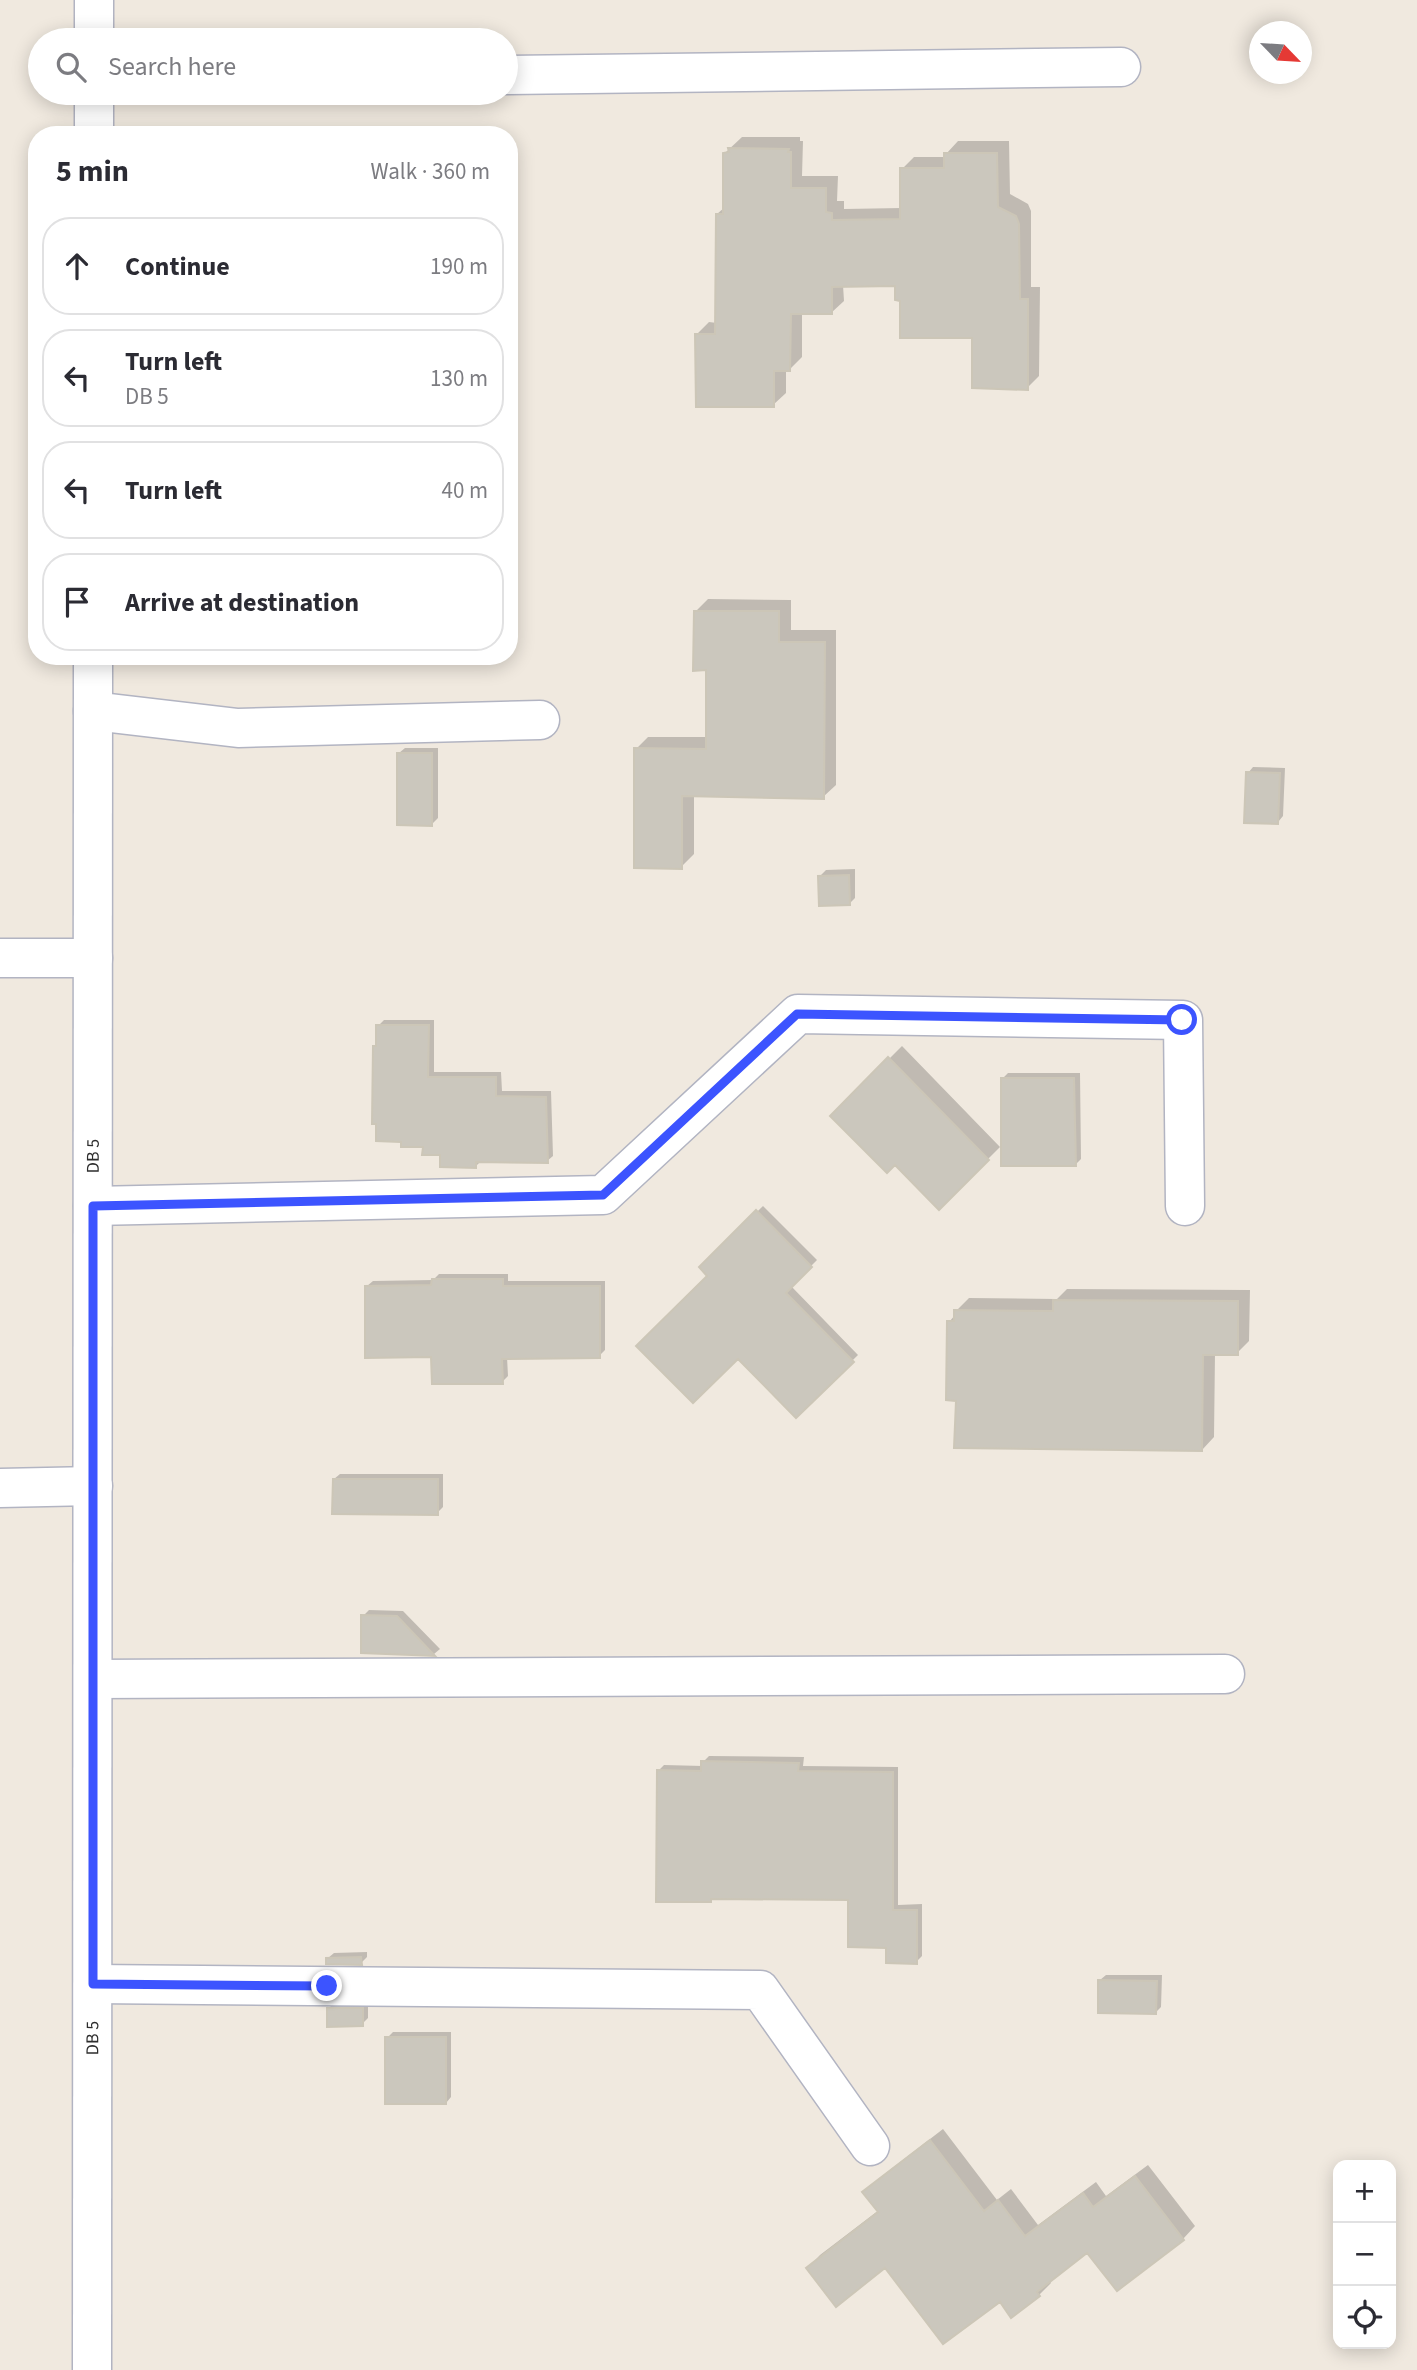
<!DOCTYPE html>
<meta charset="utf-8">
<style>
body{margin:0;font-family:"Source Sans 3",sans-serif;background:#f2f2f3;color:#2b2b33}
.controls{position:absolute;right:21px;bottom:21px;display:grid;overflow:hidden;border-radius:14px;box-shadow:0 4px 18px #0003}
.controls button{width:63px;height:63px;display:grid;place-items:center;padding:0;border:0;border-bottom:2px solid #e1e1e2;background:#fff;color:#2b2b33;font:35px sans-serif}
.compass{position:absolute;left:1249px;top:21px;width:63px;height:63px;border-radius:50%;background:#fff;box-shadow:0 4px 18px #0003;rotate:115deg}
.stop{position:absolute;width:21px;height:21px;margin:-16px;border:5px solid #3c54ff;border-radius:50%;background:#fff}
.stop.end{background:#3c54ff;border-color:#fff;box-shadow:0 2px 7px #0008}
.list{margin:0;padding:0;list-style:none}
h2{display:flex;justify-content:space-between;align-items:center;height:91px;margin:0;padding:0 28px;font-size:30px}
h2 small{font-size:23px;font-weight:400;color:#7c7c81}
.list li{display:grid;grid-template-columns:46px 1fr auto;gap:21px;align-items:center;box-sizing:border-box;height:98px;margin:0 14px 14px;padding:0 14px;border:2px solid #e1e1e2;border-radius:28px}
.list b{display:block;font-size:26px;white-space:nowrap}
.list p{margin:0;font-size:23px;white-space:nowrap;color:#7c7c81}
.list em{font-size:23px;font-style:normal;color:#7c7c81}
.icon{flex:none;width:38px;height:38px;fill:none;stroke:currentColor;stroke-width:2;stroke-linecap:round;stroke-linejoin:round}
.map{position:relative;flex:none;width:1417px;height:2370px;overflow:hidden}
.search{position:absolute;background:#fff;box-shadow:0 4px 18px #0003;left:28px;top:28px;width:490px;height:77px;display:flex;align-items:center;gap:18px;box-sizing:border-box;padding:0 24px;border-radius:38px;color:#7c7c81;font-size:26px}
.panel{position:absolute;background:#fff;box-shadow:0 4px 18px #0003;left:28px;top:126px;width:490px;height:539px;border-radius:28px}
.map>svg:first-child{display:block}
</style>
<div class="map">
<svg width="1417" height="2370" viewBox="0 0 1417 2370">
<rect width="100%" height="100%" fill="#f0e9df"/>
<!-- shadow -->
<path fill="#0003" d="M 742,137 L 800,137 L 800,141 L 803,141 L 802,176 L 838,176 L 837,201 L 844,201 L 844,209 L 902,208 L 902,169 L 914,157 L 946,157 L 946,154 L 958,141 L 1009,141 L 1010,194 L 1028,204 L 1031,211 L 1031,287 L 1040,287 L 1039,376 L 1027,388 L 974,336 L 902,299 L 897,285 L 843,285 L 844,301 L 831,313 L 802,313 L 802,357 L 790,369 L 786,369 L 786,393 L 773,405 L 696,335 L 709,322 L 717,323 L 717,214 L 725,207 L 725,153 Z
M 708,599 L 791,600 L 791,630 L 836,630 L 836,785 L 823,797 L 694,795 L 694,854 L 681,867 L 636,749 L 648,737 L 708,737 L 708,668 L 695,612 Z
M 405,748 L 438,748 L 438,818 L 432,824 L 399,753 Z
M 1253,767 L 1285,768 L 1283,816 L 1278,822 L 1248,773 Z
M 855,869 L 855,898 L 849,904 L 820,876 L 826,870 Z
M 384,1020 L 434,1020 L 434,1072 L 501,1072 L 502,1091 L 551,1091 L 553,1156 L 547,1161 L 481,1161 L 476,1166 L 424,1145 L 374,1047 L 378,1043 L 378,1026 Z
M 902,1046 L 1000,1147 L 939,1208 L 895,1163 L 832,1116 Z
M 1008,1073 L 1080,1073 L 1081,1159 L 1075,1165 L 1003,1078 Z
M 763,1206 L 817,1260 L 791,1286 L 858,1355 L 796,1416 L 709,1276 L 701,1267 Z
M 439,1274 L 508,1274 L 508,1281 L 605,1281 L 605,1350 L 599,1356 L 507,1357 L 508,1376 L 502,1382 L 433,1355 L 367,1286 L 373,1281 L 433,1280 Z
M 1067,1289 L 1250,1290 L 1249,1341 L 1237,1353 L 1215,1353 L 1214,1437 L 1202,1450 L 957,1399 L 949,1322 L 956,1314 L 956,1311 L 969,1298 L 1057,1299 Z
M 340,1474 L 443,1474 L 443,1507 L 437,1513 L 334,1479 Z
M 369,1610 L 403,1611 L 440,1649 L 434,1654 L 394,1654 L 363,1616 Z
M 709,1756 L 804,1757 L 803,1766 L 898,1767 L 898,1905 L 922,1904 L 922,1956 L 916,1962 L 887,1946 L 850,1899 L 713,1897 L 710,1900 L 658,1771 L 664,1765 L 703,1766 L 703,1762 Z
M 367,1952 L 367,1957 L 361,1963 L 328,1958 L 334,1953 Z
M 1106,1975 L 1162,1975 L 1161,2007 L 1155,2013 L 1100,1980 Z
M 334,2003 L 368,2003 L 368,2018 L 362,2024 L 328,2009 Z
M 393,2032 L 451,2032 L 451,2097 L 446,2103 L 387,2038 Z
M 943,2129 L 997,2200 L 1011,2189 L 1038,2225 L 1096,2182 L 1106,2196 L 1148,2165 L 1195,2226 L 1183,2239 L 1088,2250 L 1049,2280 L 1051,2283 L 1039,2295 L 1000,2299 L 886,2266 L 808,2268 L 820,2255 L 879,2210 L 865,2192 L 877,2180 Z"/>
<!-- building -->
<path fill="#cbc7bd" stroke="#ccc6b7" stroke-width="2" d="M 728,148 L 789,149 L 788,152 L 791,152 L 791,188 L 826,188 L 826,212 L 832,213 L 832,220 L 900,219 L 900,168 L 944,168 L 944,153 L 997,153 L 998,207 L 1016,216 L 1019,224 L 1020,299 L 1028,299 L 1028,390 L 972,388 L 972,338 L 900,338 L 900,301 L 895,300 L 895,286 L 832,287 L 832,314 L 791,314 L 790,371 L 774,371 L 774,407 L 696,407 L 695,334 L 715,334 L 716,214 L 723,214 L 723,153 L 729,152 Z
M 694,611 L 779,611 L 779,642 L 825,642 L 824,799 L 682,796 L 682,869 L 634,868 L 634,748 L 706,749 L 706,670 L 693,671 Z
M 397,753 L 432,753 L 432,826 L 397,825 Z
M 1246,772 L 1280,773 L 1278,824 L 1244,823 Z
M 849,875 L 850,905 L 819,906 L 818,876 Z
M 376,1025 L 429,1025 L 428,1077 L 496,1077 L 496,1096 L 546,1097 L 548,1163 L 476,1162 L 476,1168 L 440,1167 L 440,1155 L 422,1155 L 423,1147 L 401,1147 L 401,1142 L 376,1141 L 376,1124 L 372,1124 L 373,1046 L 376,1046 Z
M 888,1057 L 989,1160 L 939,1210 L 895,1165 L 887,1173 L 830,1116 Z
M 1001,1078 L 1074,1078 L 1076,1166 L 1001,1166 Z
M 756,1210 L 812,1267 L 786,1293 L 854,1362 L 796,1418 L 738,1359 L 693,1403 L 636,1346 L 707,1276 L 699,1267 Z
M 432,1279 L 503,1279 L 503,1286 L 600,1286 L 600,1358 L 502,1359 L 503,1384 L 432,1384 L 431,1357 L 365,1358 L 365,1286 L 431,1285 Z
M 1053,1300 L 1238,1301 L 1238,1355 L 1203,1355 L 1202,1451 L 954,1448 L 956,1401 L 946,1400 L 947,1321 L 954,1321 L 954,1310 L 1053,1311 Z
M 333,1479 L 438,1479 L 438,1515 L 332,1514 Z
M 361,1615 L 397,1616 L 435,1656 L 361,1653 Z
M 701,1761 L 799,1763 L 798,1771 L 893,1772 L 893,1910 L 917,1910 L 917,1964 L 886,1963 L 886,1948 L 848,1947 L 848,1900 L 711,1899 L 711,1902 L 656,1902 L 657,1770 L 701,1771 Z
M 361,1957 L 362,1965 L 326,1964 L 326,1958 Z
M 1098,1980 L 1157,1981 L 1156,2014 L 1098,2013 Z
M 327,2008 L 363,2008 L 363,2026 L 327,2027 Z
M 385,2037 L 446,2037 L 446,2104 L 385,2104 Z
M 930,2140 L 984,2211 L 998,2200 L 1025,2236 L 1083,2193 L 1093,2207 L 1135,2176 L 1184,2240 L 1117,2291 L 1087,2253 L 1037,2292 L 1040,2296 L 1011,2318 L 1000,2302 L 943,2344 L 885,2268 L 836,2307 L 806,2268 L 878,2212 L 862,2192 Z"/>
<g fill="none" stroke-linecap="round" stroke-linejoin="round">
<defs>
<g id="street">
<path d="M 94,0 L 94,40"/>
<path d="M 506,75 L 1121,67"/>
<path d="M 94,135 L 94,93"/>
<path d="M 93,711 L 238,728 L 540,720"/>
<path d="M 0,958 L 93,958"/>
<path d="M 93,1206 L 603,1195 L 798,1014 L 1183,1020 L 1185,1206"/>
<path d="M 0,1488 L 93,1486"/>
<path d="M 93,1679 L 1225,1674"/>
<path d="M 93,1984 L 760,1990 L 870,2146"/>
<path id="s1" d="M 92,2370 L 93,656"/>
</g>
</defs>
<!-- street casing -->
<use href="#street" stroke="#b2b4c2" stroke-width="41"/>
<!-- street -->
<use href="#street" stroke="#fff" stroke-width="38"/>
</g>
<g fill="none" stroke-linecap="round" stroke-linejoin="round">
<!-- route -->
<path stroke="#3c54ff" stroke-width="9" d="M 327,1986 L 93,1984 L 93,1206 L 603,1195 L 797,1014 L 1182,1020"/>
</g>
<g text-anchor="middle" dominant-baseline="central" stroke-width="5" stroke-linejoin="round" paint-order="stroke">
<!-- street labels -->
<g font-size="18" fill="#2d2d2d" stroke="#fff">
<text stroke="none"><textPath href="#s1" startOffset="1214">DB 5</textPath></text>
<text stroke="none"><textPath href="#s1" startOffset="332">DB 5</textPath></text>
</g>
</g>
</svg>
<div class="controls">
<button>+</button>
<button>−</button>
<button><svg class="icon" aria-label="locate" viewBox="0 0 24 24"><circle cx="12" cy="12" r="6"/><path d="M12 2v4M12 18v4M2 12h4M18 12h4"/></svg></button>
</div>
<svg class="compass" viewBox="-18 -18 36 36"><path d="M0-13l5 13h-10z" fill="#e53935"/><path d="M0 13l5-13h-10z" fill="#7c7c81"/></svg>
<div class="stop" style="left:1182px;top:1020px"></div>
<div class="stop end" style="left:327px;top:1986px"></div>
<div class="search"><svg class="icon" aria-label="search" viewBox="0 0 24 24"><circle cx="10" cy="10" r="6"/><path d="M15 15l6 6"/></svg>Search here</div>
<section class="panel">
<h2>5 min<small>Walk · 360 m</small></h2>
<ul class="list">
<li><svg class="icon" aria-label="ahead" viewBox="0 0 24 24"><path d="M12 20V5M6 11l6-6 6 6"/></svg><div><b>Continue</b></div><em>190 m</em></li>
<li><svg class="icon" aria-label="left" viewBox="0 0 24 24"><path d="M17 20v-9H6M10 6l-5 5 5 5"/></svg><div><b>Turn left</b><p>DB 5</p></div><em>130 m</em></li>
<li><svg class="icon" aria-label="left" viewBox="0 0 24 24"><path d="M17 20v-9H6M10 6l-5 5 5 5"/></svg><div><b>Turn left</b></div><em>40 m</em></li>
<li><svg class="icon" aria-label="arrive" viewBox="0 0 24 24"><path d="M6 21V4h12l-3 4 3 4H6"/></svg><div><b>Arrive at destination</b></div></li>
</ul>
</section>
</div>
